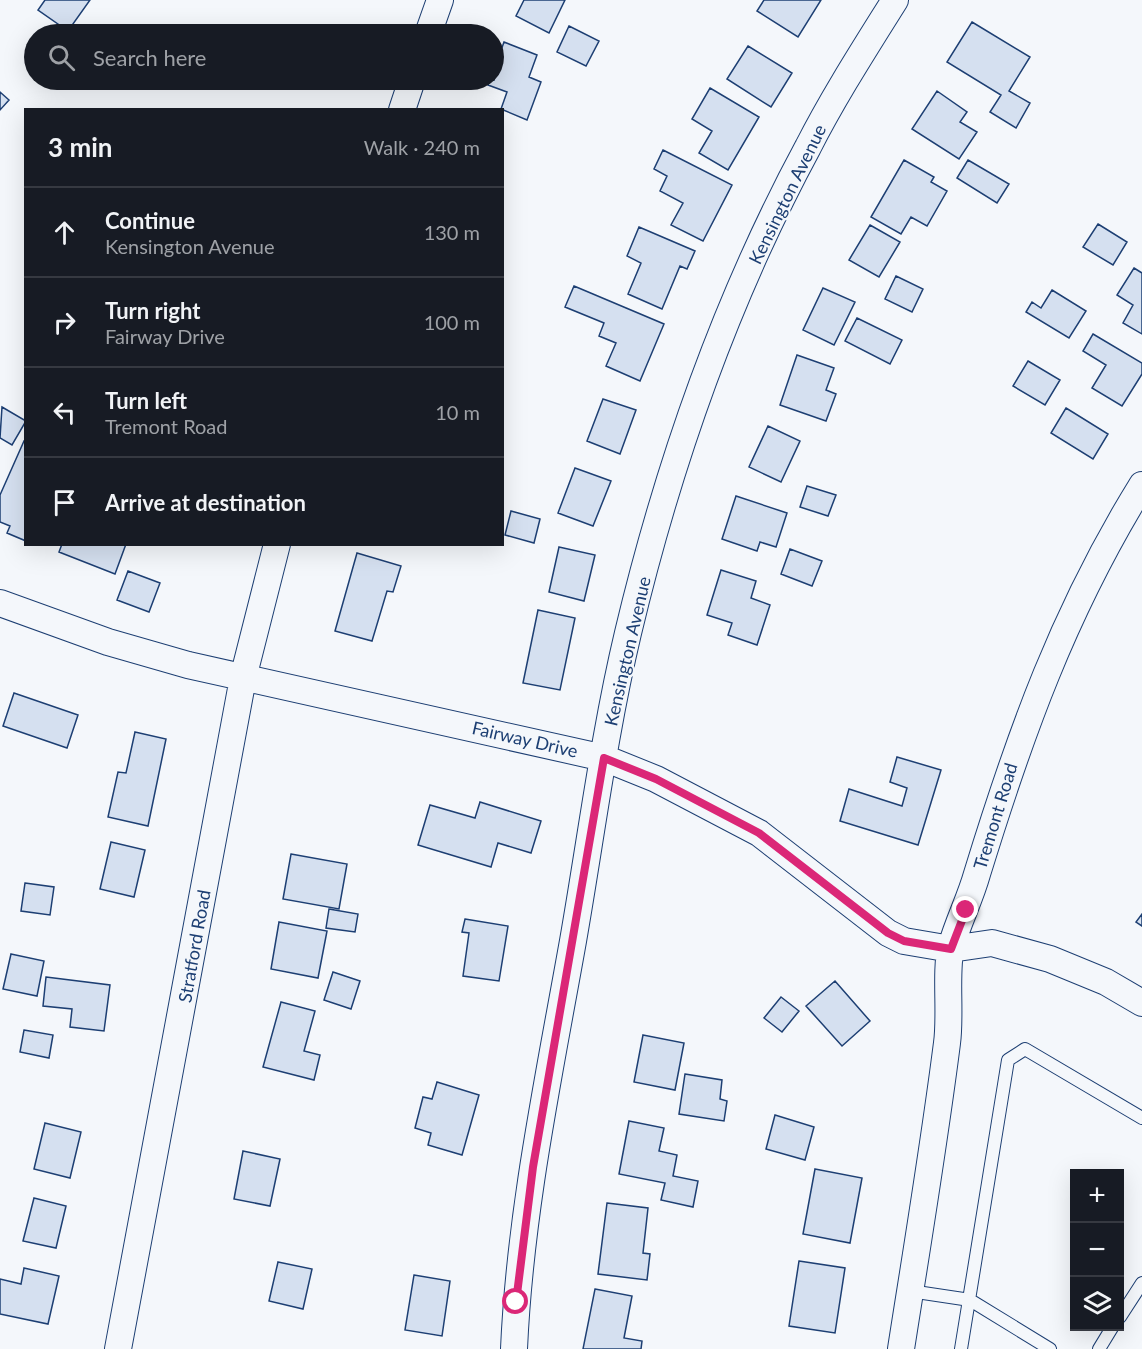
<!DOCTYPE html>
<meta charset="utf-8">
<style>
body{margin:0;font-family:Lato,sans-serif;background:#20242c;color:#f1f3f6}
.controls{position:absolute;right:18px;bottom:18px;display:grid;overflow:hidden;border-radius:0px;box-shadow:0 6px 24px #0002}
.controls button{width:54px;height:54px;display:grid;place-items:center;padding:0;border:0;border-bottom:2px solid #363941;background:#171b24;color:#f1f3f6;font:30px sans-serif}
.stop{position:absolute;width:18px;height:18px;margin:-14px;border:4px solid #db2777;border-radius:50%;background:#fff}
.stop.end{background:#db2777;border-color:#fff;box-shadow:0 2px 6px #0008}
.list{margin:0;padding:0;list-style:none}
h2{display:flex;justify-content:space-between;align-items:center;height:78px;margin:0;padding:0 24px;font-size:26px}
h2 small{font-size:20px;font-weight:400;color:#9ea1a6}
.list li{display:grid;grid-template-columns:39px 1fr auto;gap:18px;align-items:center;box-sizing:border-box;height:90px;padding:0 24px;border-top:2px solid #363941}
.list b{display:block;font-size:22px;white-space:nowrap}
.list p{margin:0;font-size:20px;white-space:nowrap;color:#9ea1a6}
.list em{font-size:20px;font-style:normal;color:#9ea1a6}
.icon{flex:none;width:33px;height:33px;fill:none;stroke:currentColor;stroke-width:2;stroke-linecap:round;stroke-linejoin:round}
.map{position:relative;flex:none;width:1142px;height:1349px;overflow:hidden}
.search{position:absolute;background:#171b24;box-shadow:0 6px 24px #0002;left:24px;top:24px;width:480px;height:66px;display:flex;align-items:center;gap:15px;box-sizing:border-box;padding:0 21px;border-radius:33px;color:#9ea1a6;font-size:22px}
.panel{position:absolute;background:#171b24;box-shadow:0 6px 24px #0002;left:24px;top:108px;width:480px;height:438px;border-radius:0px}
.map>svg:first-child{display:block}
</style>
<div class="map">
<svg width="1142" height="1349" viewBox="0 0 1142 1349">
<rect width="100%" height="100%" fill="#f4f7fb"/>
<!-- building -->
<path fill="#d5e0f0" stroke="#1d3f73" stroke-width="1.5" d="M 45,0 L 90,0 L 68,31 L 38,10 Z
M 524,0 L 565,0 L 549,33 L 516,16 Z
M 764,0 L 821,0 L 798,37 L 757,11 Z
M 972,22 L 1030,57 L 1009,91 L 1030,103 L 1016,128 L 990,112 L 1001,95 L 947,62 Z
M 569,26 L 599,41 L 586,66 L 557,52 Z
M 504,42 L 537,55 L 529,77 L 541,82 L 527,120 L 501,109 L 507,92 L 488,85 L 490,80 L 494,80 L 494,70 Z
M 748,46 L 792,73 L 771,107 L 727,79 Z
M 710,88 L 759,117 L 728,170 L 699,153 L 712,131 L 692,119 Z
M 937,91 L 967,112 L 960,122 L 977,132 L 959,159 L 912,129 Z
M 0,92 L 9,100 L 0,110 Z
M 663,150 L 732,185 L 703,241 L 671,225 L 683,203 L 660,191 L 667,176 L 654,169 Z
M 904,160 L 934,177 L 931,182 L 947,191 L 927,226 L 911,217 L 901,234 L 871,217 Z
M 968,160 L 1009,184 L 997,203 L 957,178 Z
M 1098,224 L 1127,242 L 1113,265 L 1083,247 Z
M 870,225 L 900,242 L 879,277 L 849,260 Z
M 639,227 L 695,251 L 687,269 L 680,266 L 662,309 L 628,294 L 641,263 L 627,256 Z
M 1134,268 L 1142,273 L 1142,334 L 1123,323 L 1133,305 L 1117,295 Z
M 896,276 L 923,289 L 912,312 L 885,299 Z
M 574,286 L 664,324 L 640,381 L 606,366 L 616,343 L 599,336 L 604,323 L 565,307 Z
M 823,288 L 855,302 L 834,345 L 803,330 Z
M 1052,290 L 1086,311 L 1069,338 L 1026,312 L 1032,302 L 1041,308 Z
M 857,318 L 902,340 L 890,364 L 845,341 Z
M 1093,334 L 1142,363 L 1142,374 L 1122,406 L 1092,388 L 1106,365 L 1083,351 Z
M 797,355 L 834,368 L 826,390 L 836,394 L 826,421 L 780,405 Z
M 1028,361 L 1060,380 L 1045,405 L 1013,386 Z
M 603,399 L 636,410 L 620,454 L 587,441 Z
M 2,407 L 26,421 L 12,445 L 0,438 Z
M 1066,408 L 1108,434 L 1093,459 L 1051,433 Z
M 768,426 L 800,441 L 781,482 L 749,467 Z
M 24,441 L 26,442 L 26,541 L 7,533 L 10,526 L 0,522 L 0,495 Z
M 575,468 L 611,481 L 593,526 L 558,513 Z
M 807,486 L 836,495 L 828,516 L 800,507 Z
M 736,496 L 787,513 L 776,547 L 760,542 L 757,551 L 722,539 Z
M 511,511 L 540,519 L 534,543 L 505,535 Z
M 62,544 L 126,544 L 115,574 L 59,552 Z
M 559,547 L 595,555 L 584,601 L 549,592 Z
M 790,549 L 822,561 L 812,586 L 781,574 Z
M 357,553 L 401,566 L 393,592 L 387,591 L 372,641 L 335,631 Z
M 721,570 L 756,581 L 751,598 L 770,605 L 757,645 L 728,635 L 732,623 L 707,615 Z
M 128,571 L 160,583 L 149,612 L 117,600 Z
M 538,610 L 575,618 L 560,690 L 523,683 Z
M 14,693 L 78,715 L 67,748 L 3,726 Z
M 135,732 L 166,739 L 148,826 L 108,817 L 118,772 L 126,773 Z
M 897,757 L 941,770 L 918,845 L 840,821 L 849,789 L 902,806 L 907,788 L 890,782 Z
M 480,802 L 541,821 L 531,853 L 498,843 L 491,867 L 418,845 L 430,805 L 475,818 Z
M 111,842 L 145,850 L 134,897 L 100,889 Z
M 291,854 L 347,864 L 339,909 L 283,899 Z
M 25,883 L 54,887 L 50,915 L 21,911 Z
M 329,909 L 358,914 L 355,932 L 326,928 Z
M 1142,914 L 1142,926 L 1136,922 Z
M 465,919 L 508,926 L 499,981 L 463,976 L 469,933 L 462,932 Z
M 279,922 L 327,931 L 318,978 L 271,969 Z
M 11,954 L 44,961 L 37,996 L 3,989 Z
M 333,972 L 360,981 L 351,1009 L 324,1000 Z
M 46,977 L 110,985 L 104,1031 L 70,1027 L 72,1009 L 43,1006 Z
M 835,981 L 870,1021 L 842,1046 L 806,1006 Z
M 781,997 L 799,1011 L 782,1032 L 764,1018 Z
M 281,1002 L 315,1011 L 304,1051 L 320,1055 L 314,1080 L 263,1067 Z
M 24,1030 L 53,1035 L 49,1058 L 20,1052 Z
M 643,1035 L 684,1043 L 675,1090 L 634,1082 Z
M 685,1074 L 722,1080 L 720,1099 L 727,1101 L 724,1121 L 679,1114 Z
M 437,1082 L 479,1095 L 462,1155 L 428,1145 L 431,1133 L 415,1128 L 423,1097 L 432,1099 Z
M 775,1115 L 814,1127 L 805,1160 L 766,1149 Z
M 629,1121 L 664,1128 L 659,1151 L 677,1155 L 673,1176 L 698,1181 L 693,1207 L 661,1200 L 665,1183 L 619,1174 Z
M 45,1123 L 81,1132 L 70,1178 L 34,1169 Z
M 243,1151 L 280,1159 L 270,1206 L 234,1199 Z
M 815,1169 L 862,1178 L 850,1243 L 803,1234 Z
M 34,1198 L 66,1206 L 56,1248 L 23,1241 Z
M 607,1203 L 648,1208 L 643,1253 L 650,1254 L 647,1280 L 598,1274 Z
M 799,1261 L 845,1268 L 835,1333 L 789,1326 Z
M 278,1262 L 312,1269 L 303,1309 L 269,1301 Z
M 24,1268 L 59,1276 L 48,1324 L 0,1314 L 0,1279 L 21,1284 Z
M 414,1275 L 450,1281 L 442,1336 L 405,1330 Z
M 595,1289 L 632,1296 L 624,1338 L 642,1341 L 641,1349 L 583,1349 Z"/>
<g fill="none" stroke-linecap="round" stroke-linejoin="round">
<defs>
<path id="lane" d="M 910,1291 L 970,1300 L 1050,1349
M 1120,1317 L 1142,1283
M 961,1349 L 1008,1060 L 1025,1049 L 1142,1118
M 1099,1349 L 1113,1326"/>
<path id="street" d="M 428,34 L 440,0
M 402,110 L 412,80
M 0,603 L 108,642 L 188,665 L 604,758 L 656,779 L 759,833 L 888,933 L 904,941 L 951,949 L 992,943 L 1050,959 L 1106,982 L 1142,1003
M 118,1349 L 243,678 L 277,544
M 514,1349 C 520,1212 549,1076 573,941 C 591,838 604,734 628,633 C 668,465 726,299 808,147 C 834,96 865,48 895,0
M 901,1349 C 917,1247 934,1145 947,1043 C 951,1015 945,971 951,947 C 958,922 970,899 977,874 C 1020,734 1064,611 1142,485"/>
</defs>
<!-- lane casing -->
<use href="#lane" stroke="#1d3f73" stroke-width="14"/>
<!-- street casing -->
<use href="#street" stroke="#1d3f73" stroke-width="28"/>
<!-- lane -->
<use href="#lane" stroke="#f4f7fb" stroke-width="12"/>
<!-- street -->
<use href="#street" stroke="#f4f7fb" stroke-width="26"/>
</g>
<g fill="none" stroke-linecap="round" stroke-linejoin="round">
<!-- route -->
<path stroke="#db2777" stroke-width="8" d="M 516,1302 L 533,1167 L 604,758 L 656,779 L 759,833 L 888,933 L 904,941 L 951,949 L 966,910"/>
</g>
<g text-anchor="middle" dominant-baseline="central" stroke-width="4.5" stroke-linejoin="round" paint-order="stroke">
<!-- street labels -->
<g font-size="18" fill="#1d3f73" stroke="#f4f7fb">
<text transform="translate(787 194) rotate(-64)">Kensington Avenue</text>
<text transform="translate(627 651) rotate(-77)">Kensington Avenue</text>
<text transform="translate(525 739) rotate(13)">Fairway Drive</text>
<text transform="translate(995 816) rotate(-73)">Tremont Road</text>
<text transform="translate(194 946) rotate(-80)">Stratford Road</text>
</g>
</g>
</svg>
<div class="controls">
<button>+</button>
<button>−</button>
<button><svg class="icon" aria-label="layers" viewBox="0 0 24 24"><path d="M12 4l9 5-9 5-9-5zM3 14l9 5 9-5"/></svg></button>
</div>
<div class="stop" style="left:516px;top:1302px"></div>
<div class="stop end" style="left:966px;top:910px"></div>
<div class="search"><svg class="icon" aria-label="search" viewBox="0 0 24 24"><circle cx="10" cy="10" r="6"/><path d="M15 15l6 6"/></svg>Search here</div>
<section class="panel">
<h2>3 min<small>Walk · 240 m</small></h2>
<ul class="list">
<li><svg class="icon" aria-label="ahead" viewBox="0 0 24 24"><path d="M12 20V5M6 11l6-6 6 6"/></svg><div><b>Continue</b><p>Kensington Avenue</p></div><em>130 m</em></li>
<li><svg class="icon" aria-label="right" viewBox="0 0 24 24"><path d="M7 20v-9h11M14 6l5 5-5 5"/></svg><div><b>Turn right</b><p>Fairway Drive</p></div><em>100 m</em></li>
<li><svg class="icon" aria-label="left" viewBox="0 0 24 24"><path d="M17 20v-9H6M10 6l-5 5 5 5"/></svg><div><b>Turn left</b><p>Tremont Road</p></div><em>10 m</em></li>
<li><svg class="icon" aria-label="arrive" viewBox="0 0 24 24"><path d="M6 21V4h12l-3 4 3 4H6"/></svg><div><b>Arrive at destination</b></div></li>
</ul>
</section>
</div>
